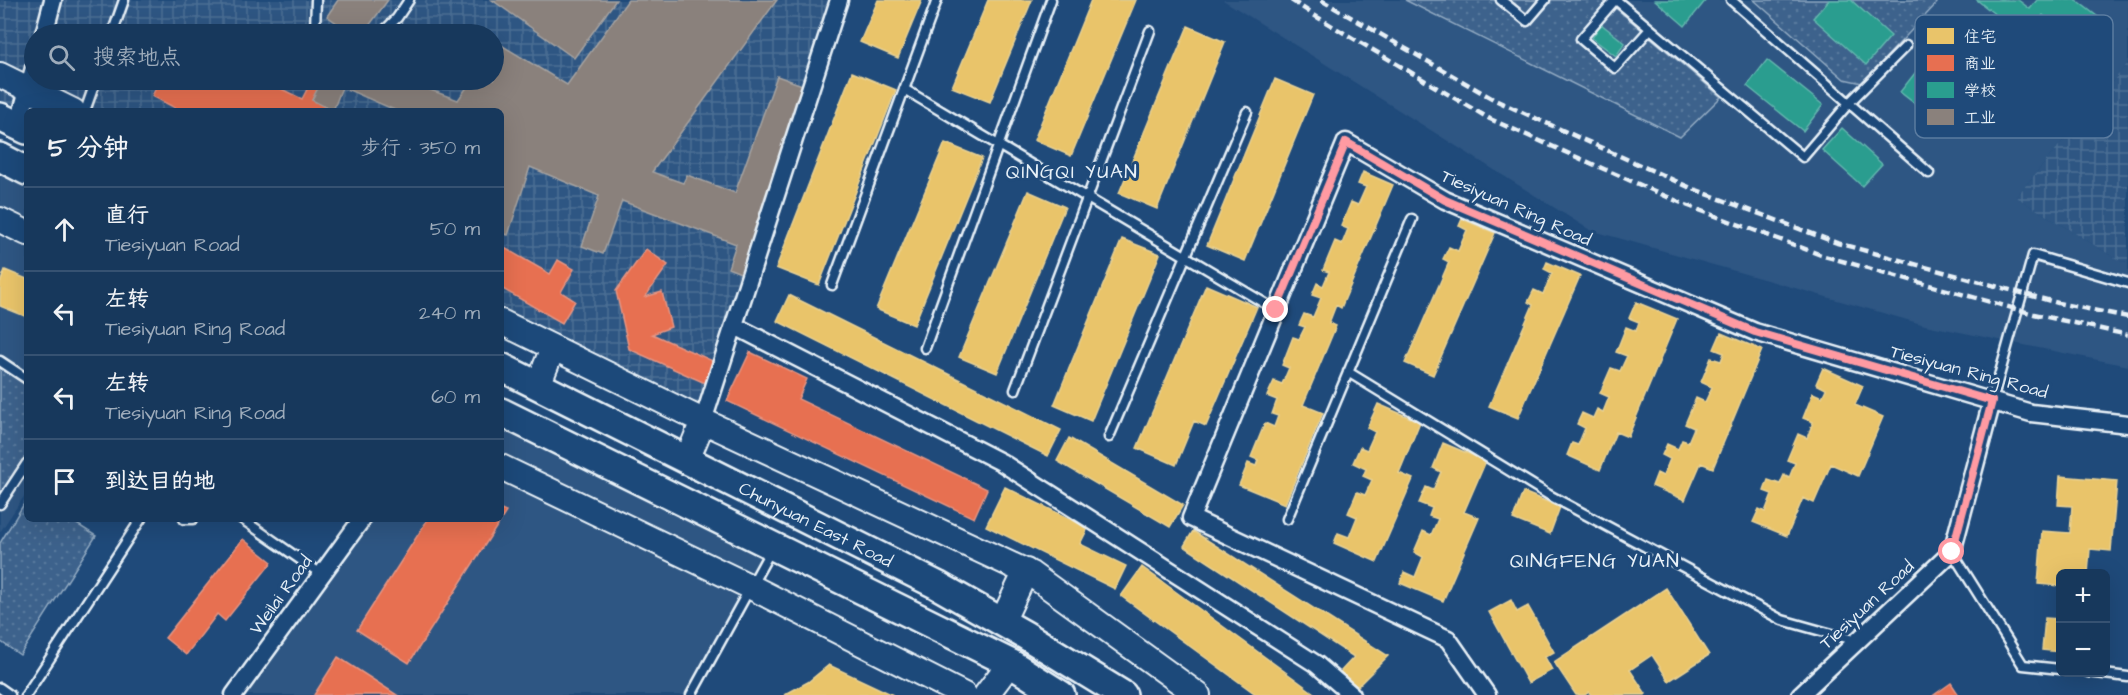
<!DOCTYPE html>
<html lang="zh">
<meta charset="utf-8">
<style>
body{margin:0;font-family:"Architects Daughter","LXGW WenKai TC",sans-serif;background:#244365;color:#f1f3f6}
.controls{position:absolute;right:18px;bottom:18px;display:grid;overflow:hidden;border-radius:9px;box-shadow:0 6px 24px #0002}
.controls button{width:54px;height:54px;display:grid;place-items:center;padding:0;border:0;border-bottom:2px solid #365272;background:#17385c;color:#f1f3f6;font:30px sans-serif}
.stop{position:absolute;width:18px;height:18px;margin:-14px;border:4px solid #ff9aa2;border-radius:50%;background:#fff}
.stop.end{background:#ff9aa2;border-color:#fff;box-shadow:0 2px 6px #0008}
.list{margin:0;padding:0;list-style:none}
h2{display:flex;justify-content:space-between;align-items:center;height:78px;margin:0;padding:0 24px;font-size:26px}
h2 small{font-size:20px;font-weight:400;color:#9eacbb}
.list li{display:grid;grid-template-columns:39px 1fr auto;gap:18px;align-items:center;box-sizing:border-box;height:84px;padding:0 24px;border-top:2px solid #365272}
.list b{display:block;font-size:22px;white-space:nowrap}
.list p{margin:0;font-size:20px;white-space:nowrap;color:#9eacbb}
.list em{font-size:20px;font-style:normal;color:#9eacbb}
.icon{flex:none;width:33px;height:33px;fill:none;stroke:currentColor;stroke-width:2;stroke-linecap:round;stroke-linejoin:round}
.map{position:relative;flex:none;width:2128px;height:695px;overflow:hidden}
.search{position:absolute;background:#17385c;box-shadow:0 6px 24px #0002;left:24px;top:24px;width:480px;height:66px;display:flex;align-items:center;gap:15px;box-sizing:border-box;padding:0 21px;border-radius:33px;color:#9eacbb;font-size:22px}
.panel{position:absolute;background:#17385c;box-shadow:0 6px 24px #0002;left:24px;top:108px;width:480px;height:414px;border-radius:9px}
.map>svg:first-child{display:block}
</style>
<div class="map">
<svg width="2128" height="695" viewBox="0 0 2128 695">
<defs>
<pattern id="industrial-grid" width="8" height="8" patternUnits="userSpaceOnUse" patternTransform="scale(1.5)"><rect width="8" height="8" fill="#2e5683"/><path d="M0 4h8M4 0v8" fill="none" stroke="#4c6f95"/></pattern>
<pattern id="grass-dots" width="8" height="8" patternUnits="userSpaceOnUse" patternTransform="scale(1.5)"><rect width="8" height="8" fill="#3c628c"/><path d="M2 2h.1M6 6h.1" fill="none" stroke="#58799d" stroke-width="1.8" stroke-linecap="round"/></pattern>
</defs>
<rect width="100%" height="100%" fill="#1f4a7a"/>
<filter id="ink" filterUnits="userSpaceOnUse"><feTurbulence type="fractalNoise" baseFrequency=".0167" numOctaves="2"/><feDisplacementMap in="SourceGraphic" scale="12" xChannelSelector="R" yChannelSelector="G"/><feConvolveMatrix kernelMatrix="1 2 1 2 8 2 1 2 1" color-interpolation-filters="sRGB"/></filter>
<g filter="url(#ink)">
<!-- built -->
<path fill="#2e5683" d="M 1223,0 L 2128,0 L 2128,63 L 2016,197 L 2120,261 L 2128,262 L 2128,366 L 1925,325 L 1590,230 Z
M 0,139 L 27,152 L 27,492 L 0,532 Z
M 501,412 L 773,547 L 691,695 L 234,695 L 362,519 L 501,519 Z"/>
<!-- industrial -->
<path fill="url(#industrial-grid)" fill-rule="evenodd" d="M 0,0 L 837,0 L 703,421 L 501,334 L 501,111 L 27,111 L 0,117 ZM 34,34 L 494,34 L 494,80 L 34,80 Z
M 2128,63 L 2128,262 L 2120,261 L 2016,197 Z"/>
<!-- grass -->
<path fill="url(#grass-dots)" stroke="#92aac2" stroke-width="1.5" d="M 1405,0 L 1606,0 L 1721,97 L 1680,137 Z
M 1754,0 L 1934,0 L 1937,3 L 1862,83 L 1844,79 Z
M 0,361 L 27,379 L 27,463 L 0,504 Z
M 27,499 L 27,519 L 69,519 L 96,536 L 20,655 L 0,641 L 0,543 Z"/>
<!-- homes -->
<path fill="#e9c46a" stroke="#e9d295" stroke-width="1.5" d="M 878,0 L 922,0 L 898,58 L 860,42 Z
M 988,0 L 1032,0 L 990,102 L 952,87 Z
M 1091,0 L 1136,0 L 1071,156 L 1034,140 Z
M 1188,26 L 1225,42 L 1157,209 L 1119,193 Z
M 852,72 L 896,90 L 819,285 L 776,268 Z
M 1275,79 L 1313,95 L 1245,261 L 1207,245 Z
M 945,143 L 982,158 L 914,325 L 876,309 Z
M 1363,172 L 1393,185 L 1341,308 L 1336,305 L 1329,323 L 1336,326 L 1303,405 L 1323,413 L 1285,504 L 1239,485 L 1248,463 L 1256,466 L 1258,460 L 1251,457 L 1265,423 L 1274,427 L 1278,416 L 1272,414 L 1277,400 L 1267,396 L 1274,381 L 1282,384 L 1289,368 L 1282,365 L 1293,337 L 1299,339 L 1305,327 L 1299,325 L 1304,314 L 1313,317 L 1321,298 L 1312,295 L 1317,283 L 1323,286 L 1329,272 L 1323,270 L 1335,241 L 1342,244 L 1348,229 L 1341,226 L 1351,202 L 1358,205 L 1366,187 L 1358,184 Z
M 1028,191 L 1065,207 L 997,373 L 959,357 Z
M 1462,219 L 1495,233 L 1433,375 L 1405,363 L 1449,262 L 1443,259 L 1449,247 L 1458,251 L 1467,230 L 1459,226 Z
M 1122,239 L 1160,254 L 1091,421 L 1054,405 Z
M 1547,262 L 1580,276 L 1518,418 L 1489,406 L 1533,305 L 1528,302 L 1534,290 L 1543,294 L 1552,273 L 1544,269 Z
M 5,270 L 27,279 L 27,317 L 0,306 L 0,283 Z
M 1206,285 L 1257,307 L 1206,426 L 1194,421 L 1176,465 L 1137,448 Z
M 789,295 L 1061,430 L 1048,456 L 777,321 Z
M 1636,302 L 1677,319 L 1628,437 L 1616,432 L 1600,470 L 1567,455 L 1572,443 L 1578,445 L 1585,428 L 1577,424 L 1582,413 L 1593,418 L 1597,409 L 1603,412 L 1609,397 L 1600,393 L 1611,368 L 1620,371 L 1627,356 L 1616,352 L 1626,327 L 1636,331 L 1639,322 L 1629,318 Z
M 1721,333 L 1762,350 L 1713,468 L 1701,463 L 1685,500 L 1652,486 L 1657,473 L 1663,476 L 1670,459 L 1662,455 L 1667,444 L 1678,449 L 1682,440 L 1688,442 L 1694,428 L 1685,424 L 1696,398 L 1705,402 L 1712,387 L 1701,382 L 1711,358 L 1721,361 L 1724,353 L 1714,349 Z
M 1823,368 L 1863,386 L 1855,405 L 1883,417 L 1858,476 L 1831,464 L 1814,503 L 1803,498 L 1787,536 L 1753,522 L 1759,509 L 1765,512 L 1772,494 L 1764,491 L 1768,480 L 1780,484 L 1784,475 L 1789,478 L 1795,463 L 1787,460 L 1798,434 L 1807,438 L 1813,422 L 1803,418 L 1813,393 L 1822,397 L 1826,389 L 1816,384 Z
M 1378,404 L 1420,422 L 1399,473 L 1413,479 L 1377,562 L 1334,543 L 1338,533 L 1349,537 L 1357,517 L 1348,513 L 1357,492 L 1365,495 L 1372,480 L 1363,476 L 1366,469 L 1353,463 L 1360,447 L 1367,450 L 1375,432 L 1367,428 Z
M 1069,438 L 1183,505 L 1170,527 L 1057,461 Z
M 1443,443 L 1486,461 L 1464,512 L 1479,518 L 1443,601 L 1400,583 L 1404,572 L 1415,577 L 1423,557 L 1414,552 L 1423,531 L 1431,535 L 1438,519 L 1429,516 L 1432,508 L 1419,503 L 1426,487 L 1433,490 L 1441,472 L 1433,468 Z
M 2060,476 L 2117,481 L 2111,551 L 2090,549 L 2088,574 L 2060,574 L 2060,586 L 2038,584 L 2042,531 L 2070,533 L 2072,506 L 2058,505 Z
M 1005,487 L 1088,528 L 1080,544 L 1126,566 L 1115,589 L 986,526 Z
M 1523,492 L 1560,507 L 1550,534 L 1513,519 Z
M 1193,531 L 1388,656 L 1356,688 L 1340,672 L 1354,657 L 1184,546 Z
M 1142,567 L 1314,693 L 1312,695 L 1257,695 L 1121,596 Z
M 1666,588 L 1709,655 L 1669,681 L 1652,655 L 1630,670 L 1646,694 L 1645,695 L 1591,695 L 1589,692 L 1585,695 L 1576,695 L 1554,662 Z
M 1511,600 L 1517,612 L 1528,606 L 1554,652 L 1545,657 L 1552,670 L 1528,683 L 1489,612 Z
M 2045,618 L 2060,619 L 2060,652 L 2042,650 Z
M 829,665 L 893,695 L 784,695 L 808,682 Z"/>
<!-- shops -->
<path fill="#e76f51" stroke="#e79683" stroke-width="1.5" d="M 160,80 L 263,80 L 302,99 L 312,80 L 322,80 L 312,100 L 333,111 L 181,111 L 152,96 Z
M 501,246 L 550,274 L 558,260 L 574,269 L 561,292 L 575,301 L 562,323 L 501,288 Z
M 646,249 L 668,265 L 645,297 L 662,292 L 671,327 L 652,334 L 715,362 L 705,383 L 629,349 L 616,291 Z
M 750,352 L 807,379 L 798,399 L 987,489 L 974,518 L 727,401 Z
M 501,510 L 506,512 L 409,663 L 357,630 L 428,519 L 501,519 Z
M 243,539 L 272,562 L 225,621 L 217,614 L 186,655 L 165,638 Z
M 338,657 L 397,695 L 314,695 Z
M 1951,683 L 1959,695 L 1934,695 Z"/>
<!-- schools -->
<path fill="#2a9d8f" stroke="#63b6ae" stroke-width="1.5" d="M 1655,0 L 1706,0 L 1685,26 Z
M 1829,0 L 1851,0 L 1891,36 L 1866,65 L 1813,18 Z
M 1977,0 L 2018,0 L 2030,9 L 2037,0 L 2076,0 L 2098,17 L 2058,68 L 2044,58 L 2064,32 L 2043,15 L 2025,38 Z
M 1601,24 L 1625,43 L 1616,56 L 1592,38 Z
M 1941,40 L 1986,75 L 1945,127 L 1900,92 Z
M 1767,60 L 1823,105 L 1803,131 L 1747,86 Z
M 1842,128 L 1882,164 L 1862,186 L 1822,150 Z"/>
<!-- industry -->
<path fill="#8a817c" stroke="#a6a3a1" stroke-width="1.5" d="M 338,0 L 388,0 L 363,34 L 352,34 L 327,16 Z
M 492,0 L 616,0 L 574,58 Z
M 628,0 L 777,0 L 652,172 L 683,183 L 687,175 L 735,193 L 777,76 L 805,86 L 743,274 L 728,268 L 736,244 L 622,201 L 603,254 L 582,246 L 599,196 L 530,167 L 508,235 L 501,233 L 501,111 L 397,111 L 342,87 L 333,111 L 312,100 L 322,80 L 403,80 L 458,100 L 472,80 L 494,80 L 494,49 L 498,43 L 567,85 Z"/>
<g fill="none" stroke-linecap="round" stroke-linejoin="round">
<defs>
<path id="lane" d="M 316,0 L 315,31 L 323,34
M 1501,0 L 1527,21 L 1545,0
M 1615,0 L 1581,39 L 1615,68 L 1650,29
M 1616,0 L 1803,157 L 1849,103 L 1906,46
M 1731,0 L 1929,173
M 112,34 L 124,0
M 381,34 L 397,18 L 409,0
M 904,89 L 1276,310
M 85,111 L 96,80
M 832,285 L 937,0
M 925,348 L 1051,0
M 0,361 L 27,379
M 1348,372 L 1549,495 L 1782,620 L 1857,641
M 1015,390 L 1150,31
M 1992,401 L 2033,255 L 2128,283
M 1109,437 L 1247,112
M 0,504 L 27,463
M 184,519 L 193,519
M 242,519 L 321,574
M 1287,519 L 1412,219
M 1952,552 L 2023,665 L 2060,669
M 2088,672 L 2128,677
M 0,688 L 10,695
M 26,695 L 141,519
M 691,695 L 772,548"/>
<path id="street" d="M 44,34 L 53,0
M 18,126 L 34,68
M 735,326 L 1001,462 L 1316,664 L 1352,695
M 703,421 L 839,0
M 234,695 L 362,519
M 1487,695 L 1448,639 L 1191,518 L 1346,142 L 1445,200 L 1755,332 L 2031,413 L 2128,424
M 1800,695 L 1952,552 L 1992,401"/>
<path id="secondary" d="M 0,75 L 73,111
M 0,220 L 27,233
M 501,322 L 703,421 L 1031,574 L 1198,695
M 538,385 L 553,348
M 687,460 L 703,421
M 501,467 L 751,587 L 964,695
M 1002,622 L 1026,571
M 986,695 L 1010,663"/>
<g id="primary">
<path d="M 0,117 L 27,130"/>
<path d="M 0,157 L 27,171"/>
<path id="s1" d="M 501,367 L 937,585 L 1025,635 L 1123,695"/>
<path d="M 501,412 L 1010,663 L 1061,695"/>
</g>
</defs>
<!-- lane casing -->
<use href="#lane" stroke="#e8f1f8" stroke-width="13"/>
<!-- street casing -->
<use href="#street" stroke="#e8f1f8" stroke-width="21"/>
<!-- secondary casing -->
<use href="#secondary" stroke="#e8f1f8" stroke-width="28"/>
<!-- primary casing -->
<use href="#primary" stroke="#e8f1f8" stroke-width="32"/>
<!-- lane -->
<use href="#lane" stroke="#1f4a7a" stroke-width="8"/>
<!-- street -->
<use href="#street" stroke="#1f4a7a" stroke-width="16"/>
<!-- secondary -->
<use href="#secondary" stroke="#1f4a7a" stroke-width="24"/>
<!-- primary -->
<use href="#primary" stroke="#1f4a7a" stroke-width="27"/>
<!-- rail -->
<path stroke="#e8f1f8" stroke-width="4.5" stroke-dasharray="9 4.5" stroke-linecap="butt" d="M 1291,0 L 1317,17 L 1490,119 L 1686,205 L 1824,256 L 2034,314 L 2128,335
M 1321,0 L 1495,100 L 1691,188 L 1837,243 L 2058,303 L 2128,317"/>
</g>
</g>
<g fill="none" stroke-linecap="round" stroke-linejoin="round" filter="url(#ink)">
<!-- route -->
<path stroke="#ff9aa2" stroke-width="8" d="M 1276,310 L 1346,142 L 1445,200 L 1755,332 L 1992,401 L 1952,552"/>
</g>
<g text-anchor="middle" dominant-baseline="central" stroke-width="6" stroke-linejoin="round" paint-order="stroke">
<!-- street labels -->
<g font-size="18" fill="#e8f1f8" stroke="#1f4a7a">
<text transform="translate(1516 208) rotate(24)">Tiesiyuan Ring Road</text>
<text transform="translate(1969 372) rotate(15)">Tiesiyuan Ring Road</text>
<text stroke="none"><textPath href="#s1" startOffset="352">Chunyuan East Road</textPath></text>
<text transform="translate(281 595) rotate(-54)">Weilai Road</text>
<text transform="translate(1867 605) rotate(-43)">Tiesiyuan Road</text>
</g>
<!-- neighbourhood labels -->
<g font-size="20" letter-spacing="1.5" fill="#e8f1f8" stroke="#1f4a7a">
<text x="1072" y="172">QINGQI YUAN</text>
<text x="1595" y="561">QINGFENG YUAN</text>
</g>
</g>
<!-- legend -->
<rect x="1915" y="15" width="198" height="123" rx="9" fill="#1f4a7a" stroke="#5b7ca0" stroke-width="1.5"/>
<rect x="1927" y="28" width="27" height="16" fill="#e9c46a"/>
<rect x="1927" y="55" width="27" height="16" fill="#e76f51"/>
<rect x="1927" y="82" width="27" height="16" fill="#2a9d8f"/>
<rect x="1927" y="109" width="27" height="16" fill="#8a817c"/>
<g font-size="16" fill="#e8f1f8">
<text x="1964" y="42">住宅</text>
<text x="1964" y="69">商业</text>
<text x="1964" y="96">学校</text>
<text x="1964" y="123">工业</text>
</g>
</svg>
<div class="controls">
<button>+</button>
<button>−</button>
</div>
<div class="stop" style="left:1952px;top:552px"></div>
<div class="stop end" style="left:1276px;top:310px"></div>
<div class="search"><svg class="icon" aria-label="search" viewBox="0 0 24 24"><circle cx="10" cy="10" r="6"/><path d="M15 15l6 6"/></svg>搜索地点</div>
<section class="panel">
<h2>5 分钟<small>步行 · 350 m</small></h2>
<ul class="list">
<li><svg class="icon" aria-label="ahead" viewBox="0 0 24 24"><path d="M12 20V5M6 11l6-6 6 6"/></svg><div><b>直行</b><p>Tiesiyuan Road</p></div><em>50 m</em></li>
<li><svg class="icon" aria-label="left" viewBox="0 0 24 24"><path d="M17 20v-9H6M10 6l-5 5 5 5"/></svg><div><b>左转</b><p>Tiesiyuan Ring Road</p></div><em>240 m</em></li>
<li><svg class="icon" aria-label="left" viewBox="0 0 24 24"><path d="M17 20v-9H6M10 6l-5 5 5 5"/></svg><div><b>左转</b><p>Tiesiyuan Ring Road</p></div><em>60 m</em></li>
<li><svg class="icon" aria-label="arrive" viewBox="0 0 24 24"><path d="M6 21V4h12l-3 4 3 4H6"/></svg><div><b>到达目的地</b></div></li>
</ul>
</section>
</div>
